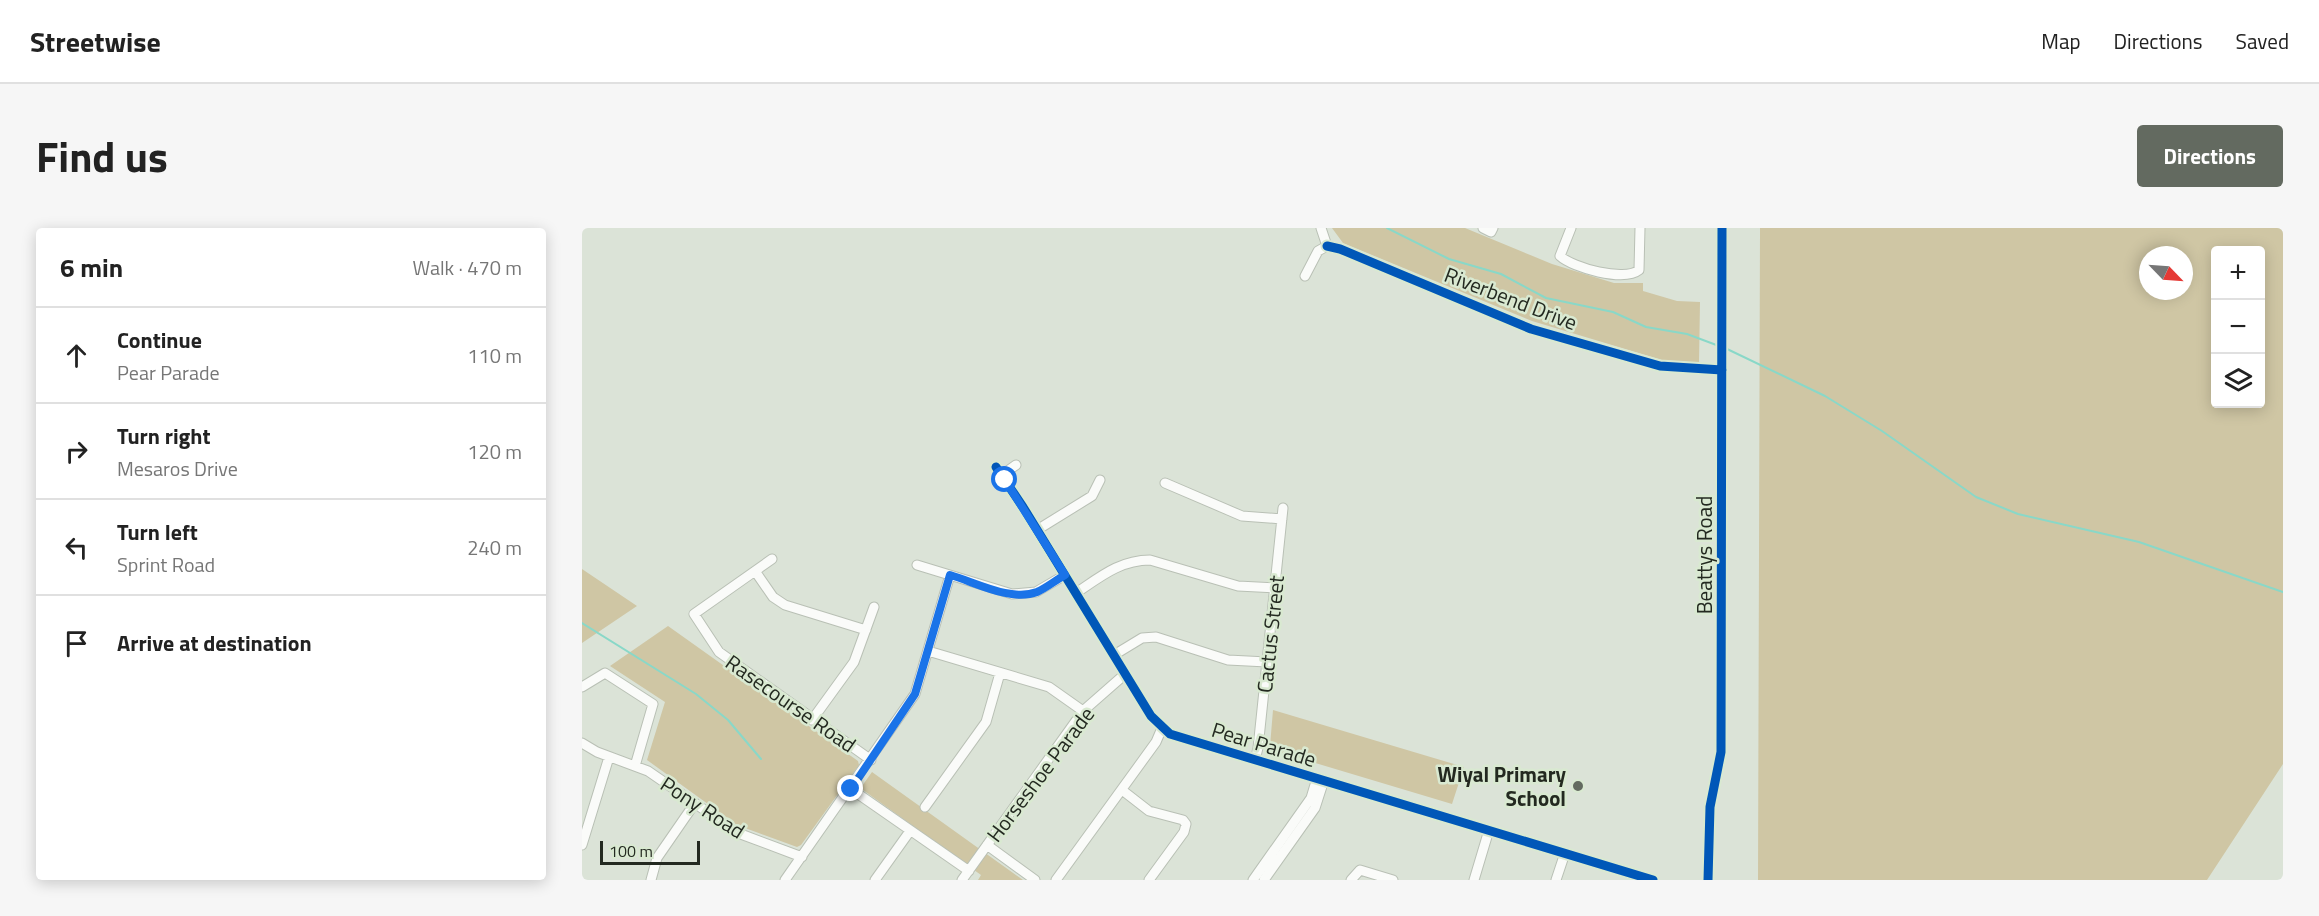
<!DOCTYPE html>
<meta charset="utf-8">
<style>
body{margin:0;font-family:"Titillium Web",sans-serif;background:#f6f6f6;color:#222}
.controls{position:absolute;right:18px;top:18px;display:grid;overflow:hidden;border-radius:6px;box-shadow:0 3px 15px #0003}
.controls button{width:54px;height:54px;display:grid;place-items:center;padding:0;border:0;border-bottom:2px solid #e0e0e0;background:#fff;color:#222;font:30px sans-serif}
.compass{position:absolute;left:1557px;top:18px;width:54px;height:54px;border-radius:50%;background:#fff;box-shadow:0 3px 15px #0003;rotate:115deg}
.scale{position:absolute;left:18px;bottom:15px;width:100px;box-sizing:border-box;padding-left:6px;border:3px solid #232920;border-top:0;font-size:16px;line-height:21px;white-space:nowrap;color:#232920;-webkit-text-stroke:4px #d9e9d1;paint-order:stroke}
.stop{position:absolute;width:18px;height:18px;margin:-14px;border:4px solid #1a73e8;border-radius:50%;background:#fff}
.stop.end{background:#1a73e8;border-color:#fff;box-shadow:0 2px 6px #0008}
.list{margin:0;padding:0;list-style:none}
h2{display:flex;justify-content:space-between;align-items:center;height:78px;margin:0;padding:0 24px;font-size:26px}
h2 small{font-size:20px;font-weight:400;color:#767676}
.list li{display:grid;grid-template-columns:39px 1fr auto;gap:18px;align-items:center;box-sizing:border-box;height:96px;padding:0 24px;border-top:2px solid #e0e0e0}
.list b{display:block;font-size:22px;white-space:nowrap}
.list p{margin:0;font-size:20px;white-space:nowrap;color:#767676}
.list em{font-size:20px;font-style:normal;color:#767676}
.icon{flex:none;width:33px;height:33px;fill:none;stroke:currentColor;stroke-width:2;stroke-linecap:round;stroke-linejoin:round}
.map{position:relative;flex:none;width:1701px;height:652px;overflow:hidden;border-radius:6px}
header{display:flex;align-items:center;gap:36px;box-sizing:border-box;height:84px;padding:0 30px;background:#fff;border-bottom:2px solid #e0e0e0}
header strong{font-size:28px}
nav{display:flex;gap:33px;margin-inline-start:auto;font-size:21px}
.intro{display:flex;align-items:center;justify-content:space-between;box-sizing:border-box;height:144px;padding:0 36px}
h1{margin:0;font-size:42px}
.button{padding:15px 27px;border-radius:6px;background:#636a60;color:#fff;font-size:21px;font-weight:700}
main{display:flex;gap:36px;padding:0 36px}
aside{flex:1;background:#fff;border-radius:6px;box-shadow:0 3px 15px #0003}
.map>svg:first-child{display:block}
</style>
<header>
<strong>Streetwise</strong>
<nav><a>Map</a><a>Directions</a><a>Saved</a></nav>
</header>
<div class="intro"><h1>Find us</h1><a class="button">Directions</a></div>
<main>
<aside>
<h2>6 min<small>Walk · 470 m</small></h2>
<ul class="list">
<li><svg class="icon" aria-label="ahead" viewBox="0 0 24 24"><path d="M12 20V5M6 11l6-6 6 6"/></svg><div><b>Continue</b><p>Pear Parade</p></div><em>110 m</em></li>
<li><svg class="icon" aria-label="right" viewBox="0 0 24 24"><path d="M7 20v-9h11M14 6l5 5-5 5"/></svg><div><b>Turn right</b><p>Mesaros Drive</p></div><em>120 m</em></li>
<li><svg class="icon" aria-label="left" viewBox="0 0 24 24"><path d="M17 20v-9H6M10 6l-5 5 5 5"/></svg><div><b>Turn left</b><p>Sprint Road</p></div><em>240 m</em></li>
<li><svg class="icon" aria-label="arrive" viewBox="0 0 24 24"><path d="M6 21V4h12l-3 4 3 4H6"/></svg><div><b>Arrive at destination</b></div></li>
</ul>
</aside>
<div class="map">
<svg width="1701" height="652" viewBox="0 0 1701 652">
<rect width="100%" height="100%" fill="#dbe3d7"/>
<!-- green -->
<path fill="#cfc6a4" fill-rule="evenodd" d="M 750,0 L 883,0 L 970,36 L 1032,55 L 1061,55 L 1061,63 L 1095,73 L 1118,74 L 1117,135 L 1080,132 L 950,93 L 761,15 Z
M 1178,0 L 1701,0 L 1701,536 L 1625,652 L 1176,652 ZM 1634,22 L 1678,22 L 1678,176 L 1634,176 ZM 1566,27 L 1602,27 L 1602,63 L 1566,63 Z
M 0,341 L 55,378 L 0,415 Z
M 86,398 L 276,533 L 277,537 L 219,617 L 215,619 L 155,597 L 65,532 L 83,474 L 28,438 Z
M 691,482 L 882,539 L 870,576 L 690,522 L 688,518 Z
M 290,544 L 441,652 L 396,652 L 399,647 L 281,562 L 280,558 Z"/>
<g fill="none" stroke-linecap="round" stroke-linejoin="round">
<!-- stream -->
<path stroke="#89d8c8" stroke-width="2" d="M 805,0 L 867,31 L 919,46 L 964,70 L 1031,84 L 1064,99 L 1105,106 L 1137,118
M 1143,120 L 1243,168 L 1300,203 L 1394,269 L 1436,286 L 1557,314 L 1701,364
M 0,395 L 114,466 L 146,492 L 179,531"/>
<defs>
<path id="minor" d="M 739,0 L 745,18
M 901,0 L 909,4 L 911,0
M 989,0 L 978,28 C 991,40 1042,54 1057,42 L 1058,0
M 745,18 L 758,21 L 949,101 L 1078,138 L 1140,142
M 723,48 L 736,23 L 745,18
M 414,239 L 441,279 L 569,488 L 588,506 L 1071,652
M 420,247 L 434,237
M 583,255 L 660,288 L 700,291
M 455,302 L 510,268 L 518,252
M 190,331 L 112,386 L 137,424 L 289,532
M 335,337 L 430,366 L 454,364 L 483,347
M 173,343 L 191,369 L 203,377 L 284,402
M 494,365 C 518,349 538,332 568,332 L 656,358 L 693,360
M 346,423 L 467,459 L 501,483
M 532,427 L 560,410 L 574,409 L 646,432 L 685,434
M 0,459 L 23,445 L 71,476 L 53,538
M 230,492 L 272,434 L 292,379
M 0,515 L 15,524 L 66,543 L 156,605 L 220,629
M 673,532 L 676,520 L 701,280
M 269,561 L 387,643
M 540,562 L 567,583 L 601,592 L 604,596 L 602,604 L 567,652
M 343,579 L 404,494 L 418,445
M 0,617 L 27,529
M 405,617 L 453,652
M 69,652 L 75,630 L 113,575
M 203,652 L 333,466 L 368,347
M 293,652 L 328,603
M 380,652 L 501,483 L 542,447
M 474,652 L 574,514 L 580,500
M 671,652 L 729,570 L 735,550
M 682,652 L 733,580 L 742,552
M 769,652 L 778,642 L 811,652
M 892,652 L 907,602
M 974,652 L 983,625
M 1126,652 L 1128,579 L 1139,524 L 1140,0"/>
</defs>
<!-- minor casing -->
<use href="#minor" stroke="#b9c0b5" stroke-width="11"/>
<!-- minor -->
<use href="#minor" stroke="#fafbf9" stroke-width="9"/>
<defs>
<path id="cycleway" d="M 745,18 L 758,21 L 949,101 L 1078,138 L 1140,142
M 414,239 L 441,279 L 569,488 L 588,506 L 1071,652
M 1126,652 L 1128,579 L 1139,524 L 1140,0"/>
</defs>
<!-- cycleway casing -->
<use href="#cycleway" stroke="#d9e9d1" stroke-width="13"/>
<!-- cycleway -->
<use href="#cycleway" stroke="#0057b8" stroke-width="9"/>
</g>
<g fill="none" stroke-linecap="round" stroke-linejoin="round">
<!-- route -->
<path stroke="#1a73e8" stroke-width="8" d="M 269,561 L 333,466 L 368,347 C 393,354 429,374 455,364 C 464,360 474,352 483,347 L 423,252"/>
</g>
<!-- markers -->
<circle fill="#636a60" stroke="#d9e9d1" stroke-width="2" cx="996" cy="558" r="6"/>
<g text-anchor="middle" dominant-baseline="central" stroke-width="5" stroke-linejoin="round" paint-order="stroke">
<!-- street labels -->
<g font-size="21" fill="#232920" stroke="#d9e9d1">
<text transform="translate(929 70) rotate(21)">Riverbend Drive</text>
<text transform="translate(1122 327) rotate(-90)">Beattys Road</text>
<text transform="translate(688 406) rotate(-84)">Cactus Street</text>
<text transform="translate(209 475) rotate(35)">Rasecourse Road</text>
<text transform="translate(682 516) rotate(17)">Pear Parade</text>
<text transform="translate(458 546) rotate(-53)">Horseshoe Parade</text>
<text transform="translate(121 579) rotate(33)">Pony Road</text>
</g>
<!-- poi labels -->
<g font-size="21" font-weight="bold" fill="#232920" stroke="#d9e9d1" text-anchor="end">
<text x="984" y="546">Wiyal Primary<tspan x="984" dy="24">School</tspan></text>
</g>
</g>
</svg>
<div class="controls">
<button>+</button>
<button>−</button>
<button><svg class="icon" aria-label="layers" viewBox="0 0 24 24"><path d="M12 4l9 5-9 5-9-5zM3 14l9 5 9-5"/></svg></button>
</div>
<svg class="compass" viewBox="-18 -18 36 36"><path d="M0-13l5 13h-10z" fill="#e53935"/><path d="M0 13l5-13h-10z" fill="#767676"/></svg>
<div class="scale">100 m</div>
<div class="stop" style="left:423px;top:252px"></div>
<div class="stop end" style="left:269px;top:561px"></div>
</div>
</main>
